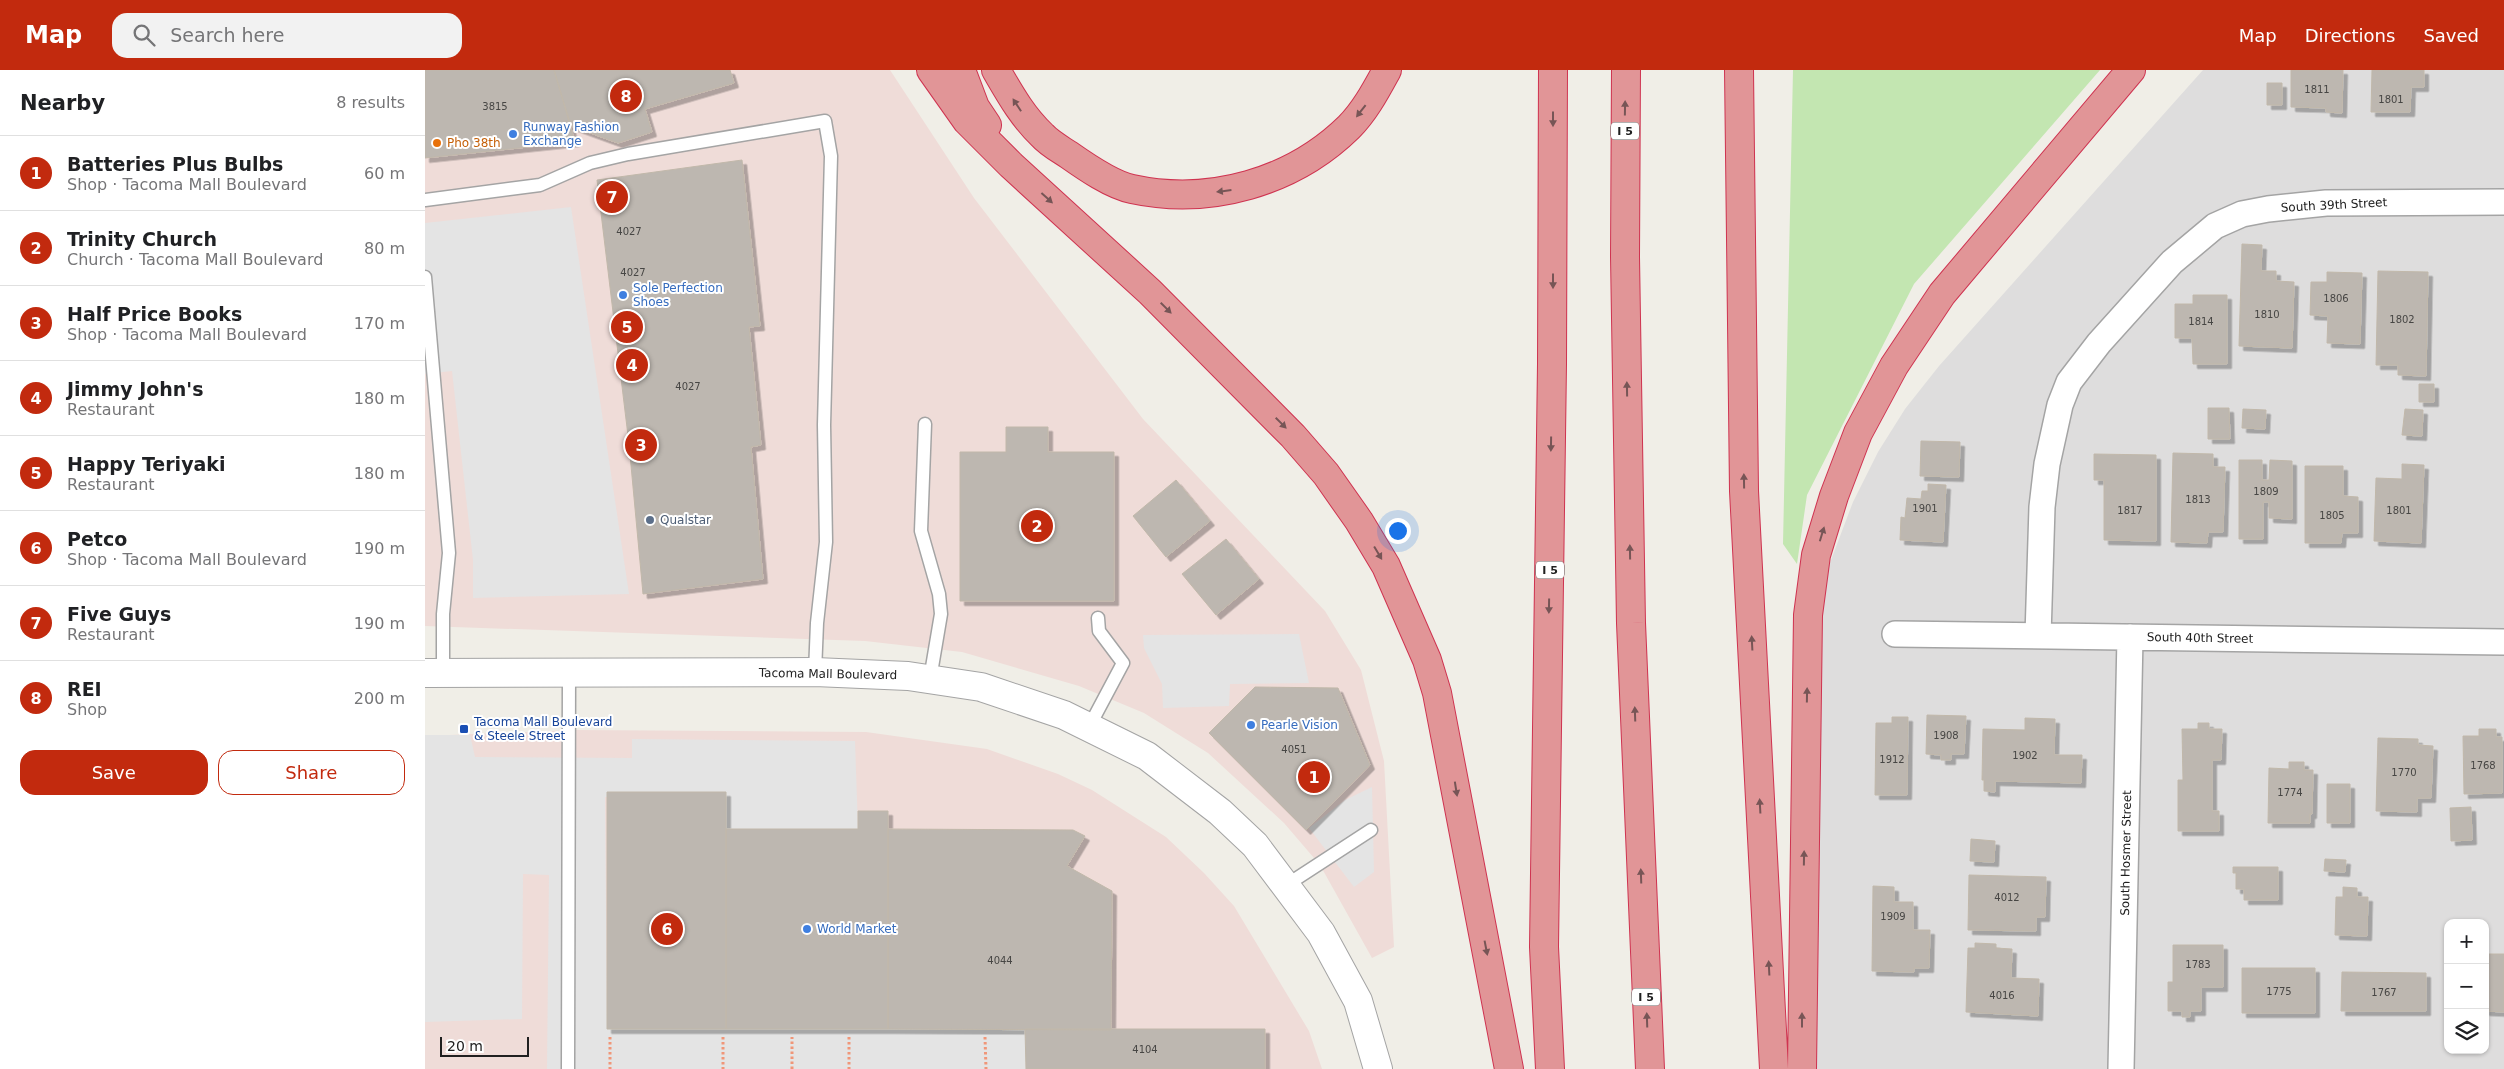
<!DOCTYPE html>
<meta charset="utf-8">
<style>
body{margin:0;font-family:"DejaVu Sans",sans-serif;background:#f2f2f2;color:#202124}
.controls{position:absolute;right:15px;bottom:15px;display:grid;overflow:hidden;border-radius:10px;box-shadow:0 1px 4px #0004}
.controls button{width:45px;height:45px;display:grid;place-items:center;padding:0;border:0;border-bottom:1px solid #e0e0e0;background:#fff;color:#202124;font:25px sans-serif}
.scale{position:absolute;left:15px;bottom:12px;width:89px;box-sizing:border-box;padding-left:5px;border:2px solid #202020;border-top:0;font-size:14px;line-height:18px;white-space:nowrap;color:#202020;-webkit-text-stroke:4px #fff;paint-order:stroke}
.you{position:absolute;left:972px;top:460px;width:18px;height:18px;margin:-12px;border:4px solid #fff;border-radius:50%;background:#1a73e8;box-shadow:0 0 0 8px #1a73e833}
.badge{display:grid;place-items:center;width:32px;height:32px;border-radius:50%;background:#c22a0e;color:#fff;font-size:16px;font-weight:700}
.pin{position:absolute;translate:-50% -50%;border:2px solid #fff;box-shadow:0 1px 5px #0006}
.list{margin:0;padding:0;list-style:none}
h2{display:flex;justify-content:space-between;align-items:center;height:65px;margin:0;padding:0 20px;font-size:21px}
h2 small{font-size:16px;font-weight:400;color:#757577}
.list li{display:grid;grid-template-columns:32px 1fr auto;gap:15px;align-items:center;box-sizing:border-box;height:75px;padding:0 20px;border-top:1px solid #e0e0e0}
.list b{display:block;font-size:19px;white-space:nowrap}
.list p{margin:0;font-size:16px;white-space:nowrap;color:#757577}
.list em{font-size:16px;font-style:normal;color:#757577}
.actions{display:flex;gap:10px;padding:15px 20px}
.actions a{flex:1;padding:11px 0;border:1px solid #c22a0e;border-radius:15px;text-align:center;font-size:18px;color:#c22a0e}
.actions .main{background:#c22a0e;color:#fff}
.icon{flex:none;width:28px;height:28px;fill:none;stroke:currentColor;stroke-width:2;stroke-linecap:round;stroke-linejoin:round}
.map{position:relative;flex:none;width:2079px;height:999px;overflow:hidden}
header{display:flex;align-items:center;gap:30px;box-sizing:border-box;height:70px;padding:0 25px;background:#c22a0e;color:#fff}
header strong{font-size:24px}
nav{display:flex;gap:28px;margin-inline-start:auto;font-size:18px}
.search{width:350px;height:45px;background:#f2f2f2;display:flex;align-items:center;gap:12px;box-sizing:border-box;padding:0 18px;border-radius:15px;color:#757577;font-size:19px}
main{display:flex}
aside{flex:1;background:#fff}
.map>svg:first-child{display:block}
</style>
<header>
<strong>Map</strong>
<div class="search"><svg class="icon" aria-label="search" viewBox="0 0 24 24"><circle cx="10" cy="10" r="6"/><path d="M15 15l6 6"/></svg>Search here</div>
<nav><a>Map</a><a>Directions</a><a>Saved</a></nav>
</header>
<main>
<aside>
<h2>Nearby<small>8 results</small></h2>
<ul class="list">
<li><span class="badge">1</span><div><b>Batteries Plus Bulbs</b><p>Shop · Tacoma Mall Boulevard</p></div><em>60 m</em></li>
<li><span class="badge">2</span><div><b>Trinity Church</b><p>Church · Tacoma Mall Boulevard</p></div><em>80 m</em></li>
<li><span class="badge">3</span><div><b>Half Price Books</b><p>Shop · Tacoma Mall Boulevard</p></div><em>170 m</em></li>
<li><span class="badge">4</span><div><b>Jimmy John's</b><p>Restaurant</p></div><em>180 m</em></li>
<li><span class="badge">5</span><div><b>Happy Teriyaki</b><p>Restaurant</p></div><em>180 m</em></li>
<li><span class="badge">6</span><div><b>Petco</b><p>Shop · Tacoma Mall Boulevard</p></div><em>190 m</em></li>
<li><span class="badge">7</span><div><b>Five Guys</b><p>Restaurant</p></div><em>190 m</em></li>
<li><span class="badge">8</span><div><b>REI</b><p>Shop</p></div><em>200 m</em></li>
</ul>
<div class="actions"><a class="main">Save</a><a>Share</a></div>
</aside>
<div class="map">
<svg width="2079" height="999" viewBox="0 0 2079 999">
<defs>
<filter id="shadow"><feDropShadow dx="4.5" dy="4.5" stdDeviation="0" flood-color="#0004"/></filter>
</defs>
<rect width="100%" height="100%" fill="#f0eee7"/>
<!-- residential -->
<path fill="#dedddd" fill-rule="evenodd" d="M 1778,0 L 2079,0 L 2079,999 L 1385,999 L 1385,612 L 1403,498 L 1428,432 L 1453,382 L 1480,339 L 1514,296 ZM 2023,853 L 2060,853 L 2060,980 L 2023,980 Z"/>
<!-- commercial -->
<path fill="#efdcd8" d="M 0,0 L 465,0 L 549,128 L 718,349 L 900,541 L 936,600 L 959,691 L 969,877 L 947,888 L 895,795 L 859,753 L 783,683 L 719,643 L 654,616 L 537,582 L 440,571 L 0,556 Z
M 150,660 L 441,662 L 562,679 L 633,704 L 667,720 L 741,767 L 779,803 L 809,836 L 884,961 L 897,999 L 0,999 L 0,666 Z"/>
<!-- grass -->
<path fill="#c3e6b1" d="M 1368,0 L 1675,0 L 1489,214 L 1382,425 L 1372,494 L 1358,474 Z"/>
<!-- parking -->
<path fill="#e4e4e4" d="M 146,137 L 204,524 L 48,528 L 48,490 L 27,301 L 0,304 L 0,153 Z
M 874,564 L 884,613 L 805,614 L 804,636 L 738,638 L 737,614 L 719,578 L 718,565 Z
M 0,665 L 45,665 L 50,687 L 207,688 L 207,669 L 430,671 L 433,759 L 301,759 L 301,722 L 180,727 L 182,959 L 600,959 L 601,999 L 122,999 L 124,805 L 98,804 L 97,949 L 0,952 Z
M 947,717 L 949,802 L 929,817 L 884,758 L 920,730 Z"/>
<!-- building -->
<path fill="#bdb7b0" stroke="#c1b8aa" filter="url(#shadow)" d="M 0,0 L 129,0 L 150,72 L 0,88 Z
M 129,0 L 305,0 L 309,13 L 220,39 L 227,62 L 193,73 L 146,56 Z
M 1866,0 L 1918,0 L 1917,43 L 1901,42 L 1901,38 L 1866,37 Z
M 1947,0 L 1999,0 L 1999,17 L 1986,17 L 1985,42 L 1946,42 Z
M 1842,13 L 1857,13 L 1857,35 L 1842,35 Z
M 317,90 L 335,256 L 324,257 L 336,375 L 326,377 L 338,509 L 218,524 L 204,374 L 172,110 Z
M 1817,174 L 1837,175 L 1836,201 L 1851,201 L 1851,211 L 1869,212 L 1867,278 L 1814,276 Z
M 1953,201 L 2003,202 L 2001,306 L 1973,305 L 1973,295 L 1951,295 Z
M 1902,202 L 1937,203 L 1935,274 L 1902,273 L 1903,246 L 1885,245 L 1886,212 L 1902,212 Z
M 1768,225 L 1802,225 L 1802,294 L 1768,294 L 1767,268 L 1750,268 L 1750,234 L 1768,234 Z
M 1994,314 L 2009,314 L 2009,332 L 1994,332 Z
M 1783,338 L 1804,338 L 1805,369 L 1783,369 Z
M 1818,339 L 1841,340 L 1840,359 L 1817,358 Z
M 1980,339 L 1998,340 L 1997,366 L 1977,365 Z
M 581,357 L 623,357 L 623,382 L 689,382 L 689,531 L 535,531 L 535,382 L 581,382 Z
M 1496,371 L 1535,372 L 1534,407 L 1495,406 Z
M 1748,383 L 1788,384 L 1788,397 L 1800,397 L 1798,462 L 1783,462 L 1782,473 L 1746,472 Z
M 1669,384 L 1731,385 L 1731,471 L 1679,470 L 1679,410 L 1669,410 Z
M 1814,390 L 1837,390 L 1837,410 L 1844,410 L 1845,390 L 1867,391 L 1867,449 L 1844,448 L 1844,432 L 1838,432 L 1838,469 L 1814,469 Z
M 1977,394 L 1999,395 L 1996,473 L 1949,471 L 1951,408 L 1977,409 Z
M 1880,396 L 1918,396 L 1918,426 L 1933,427 L 1933,463 L 1917,463 L 1916,473 L 1880,473 Z
M 751,410 L 785,451 L 741,487 L 708,446 Z
M 1503,414 L 1521,415 L 1518,472 L 1475,470 L 1476,447 L 1480,448 L 1482,428 L 1496,429 L 1497,421 L 1503,421 Z
M 801,469 L 834,509 L 791,545 L 757,504 Z
M 830,617 L 913,618 L 945,695 L 881,760 L 784,663 Z
M 1502,645 L 1541,646 L 1539,684 L 1526,684 L 1526,690 L 1516,690 L 1516,685 L 1501,684 Z
M 1467,647 L 1483,647 L 1482,725 L 1450,725 L 1451,653 L 1467,653 Z
M 1600,648 L 1630,649 L 1629,685 L 1657,685 L 1656,713 L 1570,711 L 1570,722 L 1559,721 L 1559,710 L 1557,710 L 1558,659 L 1600,660 Z
M 1773,653 L 1784,653 L 1784,659 L 1797,659 L 1796,690 L 1787,690 L 1787,741 L 1794,741 L 1794,761 L 1753,761 L 1753,710 L 1758,710 L 1757,659 L 1773,659 Z
M 2054,659 L 2071,659 L 2071,667 L 2077,667 L 2077,723 L 2039,724 L 2038,666 L 2054,666 Z
M 1953,668 L 1993,669 L 1993,675 L 2008,676 L 2006,728 L 1992,728 L 1992,742 L 1951,741 Z
M 1864,692 L 1879,692 L 1879,700 L 1888,700 L 1887,744 L 1885,744 L 1885,753 L 1843,753 L 1844,698 L 1864,699 Z
M 1902,714 L 1925,714 L 1925,753 L 1902,753 Z
M 182,722 L 301,722 L 301,959 L 182,959 Z
M 2046,737 L 2047,770 L 2026,771 L 2025,738 Z
M 433,741 L 463,741 L 463,959 L 301,959 L 301,759 L 433,759 Z
M 463,759 L 648,760 L 660,766 L 642,796 L 687,821 L 686,960 L 463,959 Z
M 1546,769 L 1570,771 L 1569,792 L 1545,791 Z
M 1900,789 L 1921,790 L 1920,802 L 1899,801 Z
M 1808,797 L 1853,797 L 1853,830 L 1819,830 L 1819,819 L 1811,819 L 1811,803 L 1808,803 Z
M 1544,805 L 1621,807 L 1620,847 L 1611,847 L 1611,861 L 1543,860 Z
M 1448,816 L 1469,817 L 1469,832 L 1488,832 L 1488,860 L 1505,860 L 1504,898 L 1489,898 L 1489,902 L 1447,901 Z
M 1918,817 L 1932,818 L 1932,827 L 1943,827 L 1942,866 L 1910,865 L 1911,827 L 1918,827 Z
M 1550,873 L 1571,874 L 1571,878 L 1587,879 L 1586,908 L 1614,909 L 1613,946 L 1541,942 L 1543,878 L 1550,878 Z
M 1748,875 L 1798,875 L 1798,917 L 1776,917 L 1776,941 L 1765,941 L 1765,947 L 1757,947 L 1757,941 L 1743,941 L 1743,912 L 1748,912 Z
M 2060,884 L 2079,884 L 2079,942 L 2060,941 Z
M 1817,898 L 1890,898 L 1890,943 L 1817,943 Z
M 1917,902 L 2001,903 L 2001,941 L 1916,941 Z
M 600,959 L 840,959 L 840,999 L 601,999 Z"/>
<g fill="none" stroke-linecap="round" stroke-linejoin="round">
<defs>
<path id="service" d="M 0,130 L 115,115 L 165,93 L 203,84 L 400,51 L 406,86 L 399,355 L 401,472 L 392,553 L 390,602
M 0,207 L 24,483 L 18,544 L 18,603
M 500,354 L 496,461 L 514,524 L 516,544 L 505,609
M 664,657 L 698,593 L 674,561 L 673,548
M 860,816 L 946,760
M 143,999 L 144,603"/>
<path id="minor" d="M 1470,564 L 2079,572
M 1613,566 L 1617,437 L 1622,394 L 1635,335 L 1644,312 L 1674,273 L 1747,192 L 1790,156 L 1817,144 L 1843,139 L 1901,133 L 2079,132
M 1696,999 L 1705,567"/>
<path id="tertiary" d="M 0,603 L 390,602 L 483,606 L 556,617 L 639,645 L 722,686 L 795,742 L 830,775 L 896,863 L 933,931 L 953,999"/>
<path id="motorway" d="M 506,0 L 542,51 L 586,95 L 725,222 L 868,366 L 901,404 L 934,451 L 961,496 L 1002,590 L 1012,623 L 1084,999
M 536,0 L 550,37 L 562,55
M 571,0 C 585,24 597,46 617,65 C 624,73 635,79 644,85 C 661,97 687,115 707,119 C 785,136 868,112 924,57 C 940,41 951,20 962,0
M 1201,0 L 1200,187 L 1206,553 L 1225,999
M 1314,0 L 1319,421 L 1349,999
M 1125,999 L 1119,877 L 1127,294 L 1128,0
M 1377,999 L 1383,545 L 1391,485 L 1409,426 L 1433,363 L 1469,296 L 1517,224 L 1706,0"/>
</defs>
<!-- service casing -->
<use href="#service" stroke="#a4a4a4" stroke-width="15"/>
<!-- minor casing -->
<use href="#minor" stroke="#a4a4a4" stroke-width="28"/>
<!-- tertiary casing -->
<use href="#tertiary" stroke="#a4a4a4" stroke-width="30"/>
<!-- motorway casing -->
<use href="#motorway" stroke="#cf3350" stroke-width="30"/>
<!-- path -->
<path stroke="#f09678" stroke-width="3" stroke-dasharray="2.5 2.5" stroke-linecap="butt" d="M 185,967 L 185,999
M 298,967 L 298,999
M 424,967 L 424,999
M 560,967 L 561,999
M 367,999 L 367,967"/>
<!-- service -->
<use href="#service" stroke="#fff" stroke-width="12"/>
<!-- minor -->
<use href="#minor" stroke="#fff" stroke-width="25"/>
<!-- tertiary -->
<use href="#tertiary" stroke="#fff" stroke-width="28"/>
<!-- motorway -->
<use href="#motorway" stroke="#e19597" stroke-width="28"/>
</g>
<!-- one-way arrows -->
<defs><path id="oneway-solid" d="M-6-.8H1V-3.2L6.5 0L1 3.2V.8H-6Z" transform="scale(1.25)"/></defs>
<g fill="#775556">
<use href="#oneway-solid" transform="translate(592 35) rotate(-123)"/>
<use href="#oneway-solid" transform="translate(1200 38) rotate(-89)"/>
<use href="#oneway-solid" transform="translate(936 41) rotate(128)"/>
<use href="#oneway-solid" transform="translate(1128 49) rotate(90)"/>
<use href="#oneway-solid" transform="translate(799 121) rotate(173)"/>
<use href="#oneway-solid" transform="translate(622 128) rotate(42)"/>
<use href="#oneway-solid" transform="translate(1128 211) rotate(90)"/>
<use href="#oneway-solid" transform="translate(741 238) rotate(45)"/>
<use href="#oneway-solid" transform="translate(1202 319) rotate(-91)"/>
<use href="#oneway-solid" transform="translate(856 353) rotate(45)"/>
<use href="#oneway-solid" transform="translate(1126 374) rotate(91)"/>
<use href="#oneway-solid" transform="translate(1319 411) rotate(-91)"/>
<use href="#oneway-solid" transform="translate(1397 464) rotate(-73)"/>
<use href="#oneway-solid" transform="translate(1205 482) rotate(-91)"/>
<use href="#oneway-solid" transform="translate(953 483) rotate(59)"/>
<use href="#oneway-solid" transform="translate(1124 536) rotate(91)"/>
<use href="#oneway-solid" transform="translate(1327 573) rotate(-93)"/>
<use href="#oneway-solid" transform="translate(1382 625) rotate(-89)"/>
<use href="#oneway-solid" transform="translate(1210 644) rotate(-92)"/>
<use href="#oneway-solid" transform="translate(1031 719) rotate(81)"/>
<use href="#oneway-solid" transform="translate(1335 736) rotate(-93)"/>
<use href="#oneway-solid" transform="translate(1379 788) rotate(-89)"/>
<use href="#oneway-solid" transform="translate(1216 806) rotate(-92)"/>
<use href="#oneway-solid" transform="translate(1061 878) rotate(79)"/>
<use href="#oneway-solid" transform="translate(1344 898) rotate(-93)"/>
<use href="#oneway-solid" transform="translate(1222 950) rotate(-92)"/>
<use href="#oneway-solid" transform="translate(1377 950) rotate(-90)"/>
</g>
<!-- markers -->
<g fill="#3f7fe0" stroke="#fff" stroke-width="2">
<circle cx="88" cy="64" r="5"/>
<circle cx="198" cy="225" r="5"/>
<circle cx="826" cy="655" r="5"/>
<circle cx="382" cy="859" r="5"/>
</g>
<circle fill="#e8710a" stroke="#fff" stroke-width="2" cx="12" cy="73" r="5"/>
<circle fill="#5c6f8a" stroke="#fff" stroke-width="2" cx="225" cy="450" r="5"/>
<rect fill="#1a4fb4" stroke="#fff" stroke-width="2" x="34" y="654" width="10" height="10" rx="2.5"/>
<g text-anchor="middle" dominant-baseline="central" stroke-width="4" stroke-linejoin="round" paint-order="stroke">
<!-- number labels -->
<g font-size="10" fill="#474644">
<text x="1892" y="19">1811</text>
<text x="1966" y="29">1801</text>
<text x="70" y="36">3815</text>
<text x="204" y="161">4027</text>
<text x="208" y="202">4027</text>
<text x="1911" y="228">1806</text>
<text x="1842" y="244">1810</text>
<text x="1977" y="249">1802</text>
<text x="1776" y="251">1814</text>
<text x="263" y="316">4027</text>
<text x="1841" y="421">1809</text>
<text x="1773" y="429">1813</text>
<text x="1500" y="438">1901</text>
<text x="1705" y="440">1817</text>
<text x="1974" y="440">1801</text>
<text x="1907" y="445">1805</text>
<text x="1521" y="665">1908</text>
<text x="869" y="679">4051</text>
<text x="1600" y="685">1902</text>
<text x="1467" y="689">1912</text>
<text x="2058" y="695">1768</text>
<text x="1979" y="702">1770</text>
<text x="1865" y="722">1774</text>
<text x="1582" y="827">4012</text>
<text x="1468" y="846">1909</text>
<text x="575" y="890">4044</text>
<text x="1773" y="894">1783</text>
<text x="1854" y="921">1775</text>
<text x="1959" y="922">1767</text>
<text x="1577" y="925">4016</text>
<text x="720" y="979">4104</text>
</g>
<!-- shield labels -->
<g fill="#fff" stroke="#636363" stroke-width="1">
<rect x="1186" y="52.5" width="28" height="17" rx="4"/>
<rect x="1111" y="491.5" width="28" height="17" rx="4"/>
<rect x="1207" y="918.5" width="28" height="17" rx="4"/>
</g>
<g font-size="11" font-weight="bold" fill="#202020">
<text x="1200" y="61">I 5</text>
<text x="1125" y="500">I 5</text>
<text x="1221" y="927">I 5</text>
</g>
<!-- shop labels -->
<g font-size="12" fill="#366cbe" stroke="#fff" text-anchor="start">
<text x="98" y="57">Runway Fashion<tspan x="98" dy="14">Exchange</tspan></text>
<text x="208" y="218">Sole Perfection<tspan x="208" dy="14">Shoes</tspan></text>
<text x="836" y="655">Pearle Vision</text>
<text x="392" y="859">World Market</text>
</g>
<!-- food labels -->
<g font-size="12" fill="#c56008" stroke="#fff" text-anchor="start">
<text x="22" y="73">Pho 38th</text>
</g>
<!-- street labels -->
<g font-size="12" fill="#202020" stroke="#fff">
<text transform="translate(1909 135) rotate(-3)">South 39th Street</text>
<text transform="translate(1775 568) rotate(1)">South 40th Street</text>
<text transform="translate(403 604) rotate(1)">Tacoma Mall Boulevard</text>
<text transform="translate(1701 783) rotate(-89)">South Hosmer Street</text>
</g>
<!-- service labels -->
<g font-size="12" fill="#4e5e75" stroke="#fff" text-anchor="start">
<text x="235" y="450">Qualstar</text>
</g>
<!-- transit labels -->
<g font-size="12" fill="#164399" stroke="#fff" text-anchor="start">
<text x="49" y="652">Tacoma Mall Boulevard<tspan x="49" dy="14">&amp; Steele Street</tspan></text>
</g>
</g>
</svg>
<div class="controls">
<button>+</button>
<button>−</button>
<button><svg class="icon" aria-label="layers" viewBox="0 0 24 24"><path d="M12 4l9 5-9 5-9-5zM3 14l9 5 9-5"/></svg></button>
</div>
<div class="scale">20 m</div>
<div class="you"></div>
<div class="pin badge" style="left:889px;top:707px">1</div>
<div class="pin badge" style="left:612px;top:456px">2</div>
<div class="pin badge" style="left:216px;top:375px">3</div>
<div class="pin badge" style="left:207px;top:295px">4</div>
<div class="pin badge" style="left:202px;top:257px">5</div>
<div class="pin badge" style="left:242px;top:859px">6</div>
<div class="pin badge" style="left:187px;top:127px">7</div>
<div class="pin badge" style="left:201px;top:26px">8</div>
</div>
</main>
